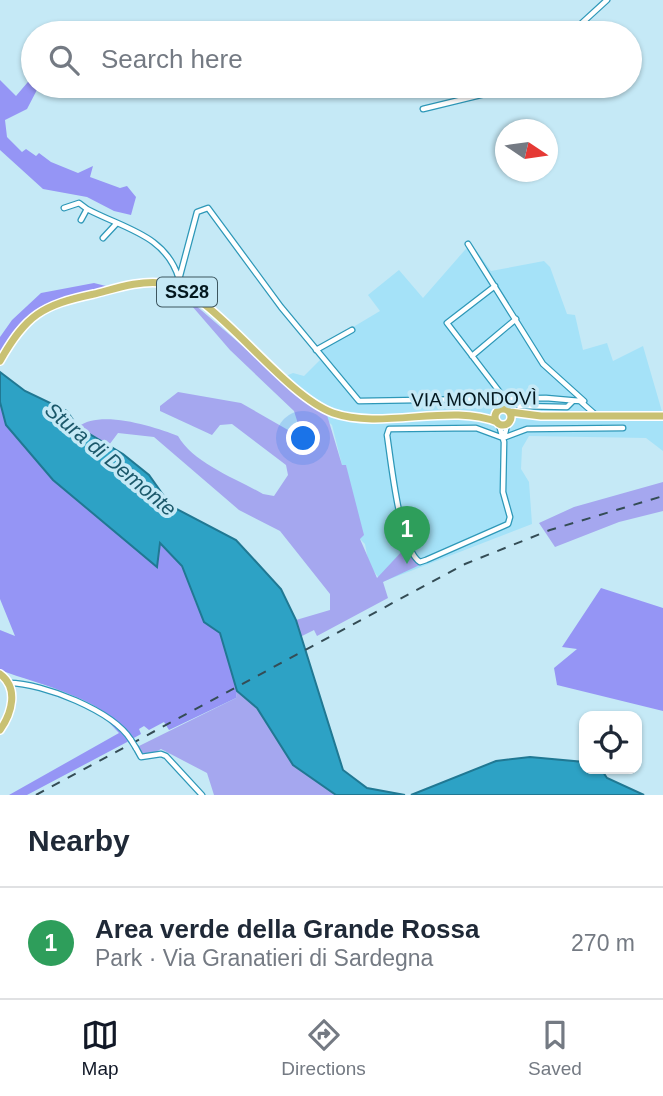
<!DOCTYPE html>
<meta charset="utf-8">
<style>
body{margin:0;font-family:Helvetica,sans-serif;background:#f2f2f3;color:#1f2937}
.controls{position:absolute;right:21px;bottom:21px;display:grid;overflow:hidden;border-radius:14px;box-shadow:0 2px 5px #0004}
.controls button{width:63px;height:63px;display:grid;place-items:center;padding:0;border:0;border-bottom:2px solid #e0e1e3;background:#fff;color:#1f2937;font:35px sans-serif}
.compass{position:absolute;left:495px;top:119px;width:63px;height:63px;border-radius:50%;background:#fff;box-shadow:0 2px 5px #0004;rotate:103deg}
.you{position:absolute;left:304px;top:439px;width:24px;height:24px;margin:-18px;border:5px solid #fff;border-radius:50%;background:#1a73e8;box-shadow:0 0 0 10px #1a73e833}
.badge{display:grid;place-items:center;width:46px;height:46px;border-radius:50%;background:#111827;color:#fff;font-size:23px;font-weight:700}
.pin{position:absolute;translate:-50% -58px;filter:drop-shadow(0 2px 4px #0008)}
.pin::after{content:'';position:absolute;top:37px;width:24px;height:21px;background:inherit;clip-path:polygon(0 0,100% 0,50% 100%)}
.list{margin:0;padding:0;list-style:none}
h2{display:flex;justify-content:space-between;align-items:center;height:91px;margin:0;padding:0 28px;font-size:30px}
h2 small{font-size:23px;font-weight:400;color:#747a83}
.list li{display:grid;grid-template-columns:46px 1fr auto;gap:21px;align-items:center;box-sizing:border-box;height:112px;padding:0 28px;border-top:2px solid #e0e1e3}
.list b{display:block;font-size:26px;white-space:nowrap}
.list p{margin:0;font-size:23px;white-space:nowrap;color:#747a83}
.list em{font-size:23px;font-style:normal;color:#747a83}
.icon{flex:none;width:38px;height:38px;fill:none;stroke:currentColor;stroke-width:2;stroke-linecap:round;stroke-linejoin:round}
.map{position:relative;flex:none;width:663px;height:795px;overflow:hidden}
.search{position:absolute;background:#fff;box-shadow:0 2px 5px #0004;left:21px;right:21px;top:21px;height:77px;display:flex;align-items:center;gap:18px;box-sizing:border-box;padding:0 24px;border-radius:38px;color:#747a83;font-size:26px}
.sheet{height:203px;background:#fff}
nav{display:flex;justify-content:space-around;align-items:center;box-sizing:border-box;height:98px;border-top:2px solid #e0e1e3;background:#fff;font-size:19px;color:#747a83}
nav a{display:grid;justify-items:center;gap:4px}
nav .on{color:#111827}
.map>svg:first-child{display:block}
</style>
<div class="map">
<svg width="663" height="795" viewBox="0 0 663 795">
<rect width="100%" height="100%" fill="#c5e9f6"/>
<!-- built -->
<path fill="#a5e2f8" d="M 471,243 L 491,271 L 544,261 L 550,267 L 567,314 L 575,315 L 583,350 L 607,343 L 613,361 L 643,346 L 663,415 L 663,451 L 646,438 L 529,436 L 522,448 L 521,469 L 529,482 L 532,524 L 382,582 L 369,565 L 365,544 L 360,539 L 346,465 L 342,465 L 332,425 L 281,378 L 293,373 L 304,376 L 320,360 L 313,351 L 380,311 L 368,295 L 399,270 L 423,298 Z"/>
<!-- green -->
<path fill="#a5a7ef" d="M 179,291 L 311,405 L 327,415 L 342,465 L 346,465 L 364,535 L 360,539 L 377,578 L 405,548 L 413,559 L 424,563 L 383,582 L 388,598 L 317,636 L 314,630 L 300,637 L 296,620 L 330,610 L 330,594 L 280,531 L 239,510 L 154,437 L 118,433 L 109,445 L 78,427 C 100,409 155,427 178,436 C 193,463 237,479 263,494 L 274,496 L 288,475 L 286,465 L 232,424 L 220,425 L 212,435 L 160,411 L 160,406 L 178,392 L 241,403 L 295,434 L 299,427 L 294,411 L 230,350 Z
M 663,482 L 663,511 L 619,522 L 555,547 L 539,523 L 574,507 Z
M 237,691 L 257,708 L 293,765 L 336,795 L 214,795 L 207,773 L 161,749 L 150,755 L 140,753 L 137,747 L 236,698 Z"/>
<!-- forest -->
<path fill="#9595f5" d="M 33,76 L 33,86 L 39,86 L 27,109 L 5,120 L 7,137 L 22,152 L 26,149 L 36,156 L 39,153 L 51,162 L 78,173 L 93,166 L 90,177 L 120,188 L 127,186 L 136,197 L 131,215 L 114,211 L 87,197 L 43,189 L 0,150 L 0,80 L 16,96 Z
M 94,283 L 110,287 C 52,299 31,300 0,354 L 0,337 L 12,320 L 41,293 Z
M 0,402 L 6,425 L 157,566 L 159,542 C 167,549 177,557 182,567 C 196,593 192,614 220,632 L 237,691 L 236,698 L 169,730 L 164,722 L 149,730 L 144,726 L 139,729 L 141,734 L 132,739 C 105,698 43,686 0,670 L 0,630 L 15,636 L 0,599 Z
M 601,588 L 663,608 L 663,711 L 557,685 L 554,668 L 577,649 L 562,647 Z
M 103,716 L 122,729 L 129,741 L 27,795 L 9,795 L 119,733 Z"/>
<!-- water -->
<path fill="#2da2c5" stroke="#207893" stroke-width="2" d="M 0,372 L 25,391 L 67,411 L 78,427 L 123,454 L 149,475 L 171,506 L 236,540 L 281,589 L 296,620 L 343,770 L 367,788 L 405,795 L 336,795 L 293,765 L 257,708 L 237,691 L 220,633 L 204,622 L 182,566 L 160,543 L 157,567 L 53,480 L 6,425 L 0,402 Z
M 530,757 L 584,762 L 584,769 L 601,769 L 607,778 L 644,795 L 411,795 L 496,761 Z"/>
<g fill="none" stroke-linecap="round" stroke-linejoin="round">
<defs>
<path id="street" d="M 571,33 L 607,0
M 423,109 L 518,86
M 64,208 L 79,203 L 87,209
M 81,220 L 87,209 C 125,229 166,235 179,279
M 103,238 L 116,224
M 468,244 L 543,364 L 584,401
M 495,286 L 447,323 L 502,395 L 508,411
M 177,287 L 197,212 L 208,208 L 281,307 L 359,401 L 546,398 L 580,401 L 597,416
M 316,350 L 352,330
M 472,356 L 516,319
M 519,406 L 567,407 L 573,401
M 499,410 L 503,399
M 499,425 L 504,442 L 503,492 L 510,517 L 508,524 L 426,560 L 420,562 C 400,550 391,461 387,435 L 389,429 L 476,428 L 503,438 L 527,429 L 623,428
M 504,438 L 507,425
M 9,683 C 43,683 113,711 131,740
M 136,748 L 141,757 L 161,754 L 166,756 L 202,795"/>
<path id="primary" d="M 0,361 C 26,315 42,305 94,294 C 114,289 140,280 162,283 C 212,288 279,393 333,413 C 382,430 452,403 497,422
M495 417a8 8 0 1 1 16 0a8 8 0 1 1-16 0Z
M 510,412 L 541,416 L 663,416
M 0,674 C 19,688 12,713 0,730"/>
</defs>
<!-- street casing -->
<use href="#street" stroke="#2e98b8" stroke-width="7"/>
<!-- primary casing -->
<use href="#primary" stroke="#fff" stroke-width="10"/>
<!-- street -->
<use href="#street" stroke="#fff" stroke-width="4.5"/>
<!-- primary -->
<use href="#primary" stroke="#c9c173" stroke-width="7"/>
<!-- rail -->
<path stroke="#344c55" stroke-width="2" stroke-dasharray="9 9" stroke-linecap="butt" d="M 36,795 L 465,564 L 550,530 L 663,496"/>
<defs>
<path id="street-bridge" d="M 131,740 L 136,748"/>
</defs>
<!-- street-bridge casing -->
<use href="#street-bridge" stroke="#2e98b8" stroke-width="7" stroke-linecap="butt"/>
<!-- street-bridge -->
<use href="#street-bridge" stroke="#fff" stroke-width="4.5"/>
</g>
<g text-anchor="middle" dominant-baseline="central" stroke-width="7" stroke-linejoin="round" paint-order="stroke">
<!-- shield labels -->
<rect fill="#c5e9f6" stroke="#3d565f" stroke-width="2" x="157" y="277.5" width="60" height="29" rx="5"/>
<g font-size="18" font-weight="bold" fill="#03171e">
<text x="187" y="292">SS28</text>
</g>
<!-- street labels -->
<g font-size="19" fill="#03171e" stroke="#c5e9f6">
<text transform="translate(474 399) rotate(-1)">VIA MONDOVÌ</text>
</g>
<!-- water labels -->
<g font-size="21" font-style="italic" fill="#1b586a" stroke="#c5e9f6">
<text transform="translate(111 459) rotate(40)">Stura di Demonte</text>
</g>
</g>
</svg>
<div class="controls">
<button><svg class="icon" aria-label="locate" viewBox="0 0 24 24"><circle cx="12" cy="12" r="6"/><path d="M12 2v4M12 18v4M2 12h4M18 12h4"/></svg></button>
</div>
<svg class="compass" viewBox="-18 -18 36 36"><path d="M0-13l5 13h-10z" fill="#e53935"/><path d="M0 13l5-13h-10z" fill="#747a83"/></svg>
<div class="you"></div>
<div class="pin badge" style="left:407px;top:564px;background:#2e9e5b">1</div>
<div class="search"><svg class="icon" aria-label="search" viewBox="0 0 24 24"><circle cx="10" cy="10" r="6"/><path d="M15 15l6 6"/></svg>Search here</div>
</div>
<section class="sheet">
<h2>Nearby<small></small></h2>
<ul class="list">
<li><span class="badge" style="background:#2e9e5b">1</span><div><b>Area verde della Grande Rossa</b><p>Park · Via Granatieri di Sardegna</p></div><em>270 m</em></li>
</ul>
</section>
<nav>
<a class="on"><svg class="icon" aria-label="map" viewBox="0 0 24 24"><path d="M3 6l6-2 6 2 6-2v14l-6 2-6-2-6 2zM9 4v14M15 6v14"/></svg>Map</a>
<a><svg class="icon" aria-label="directions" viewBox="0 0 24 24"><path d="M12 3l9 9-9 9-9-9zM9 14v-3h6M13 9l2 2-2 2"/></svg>Directions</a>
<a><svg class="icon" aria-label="saved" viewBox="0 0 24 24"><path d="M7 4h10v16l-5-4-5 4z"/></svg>Saved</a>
</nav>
